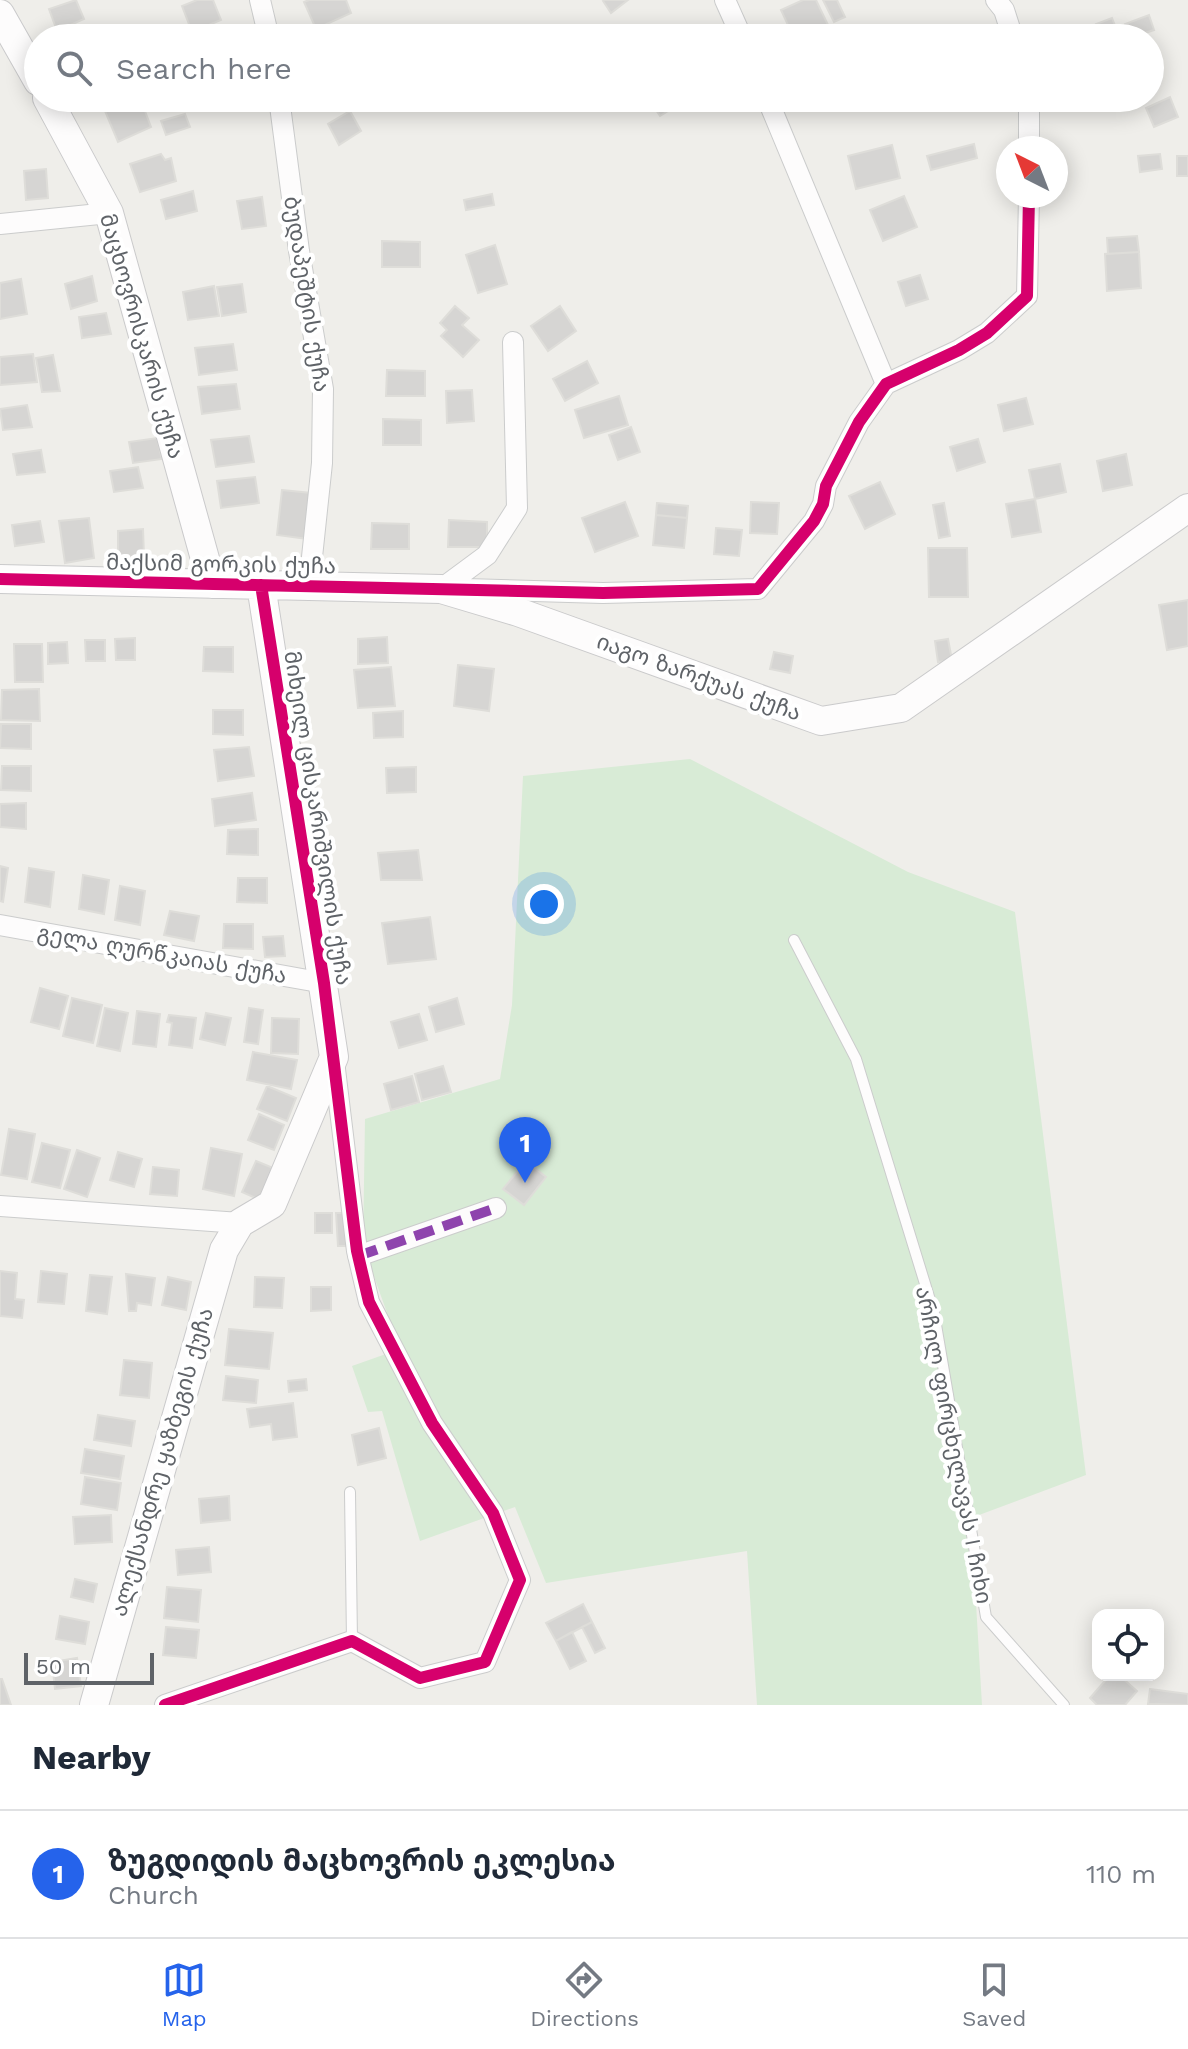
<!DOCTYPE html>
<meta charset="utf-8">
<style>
body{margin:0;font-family:"Work Sans","Noto Sans Georgian",sans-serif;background:#f6f6f7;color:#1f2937}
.controls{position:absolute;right:24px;bottom:24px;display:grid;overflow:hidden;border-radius:16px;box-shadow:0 4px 20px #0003}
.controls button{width:72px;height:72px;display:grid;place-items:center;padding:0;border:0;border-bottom:2px solid #e0e1e3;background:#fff;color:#1f2937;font:40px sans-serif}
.compass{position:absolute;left:996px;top:136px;width:72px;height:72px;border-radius:50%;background:#fff;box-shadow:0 4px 20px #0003;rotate:318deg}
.scale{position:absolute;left:24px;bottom:20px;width:130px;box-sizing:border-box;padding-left:8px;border:4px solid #5f6368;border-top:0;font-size:22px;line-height:28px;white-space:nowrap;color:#5f6368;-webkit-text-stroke:6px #fff;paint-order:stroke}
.you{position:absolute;left:544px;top:904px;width:28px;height:28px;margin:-20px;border:6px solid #fff;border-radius:50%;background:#1a73e8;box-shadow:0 0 0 12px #1a73e833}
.badge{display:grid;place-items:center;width:52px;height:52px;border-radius:50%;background:#2563eb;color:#fff;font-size:26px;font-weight:700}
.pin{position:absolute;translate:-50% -66px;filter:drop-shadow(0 2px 4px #0008)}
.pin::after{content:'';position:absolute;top:42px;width:28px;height:24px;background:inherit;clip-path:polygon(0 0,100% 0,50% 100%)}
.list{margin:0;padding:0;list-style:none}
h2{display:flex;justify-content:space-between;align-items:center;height:104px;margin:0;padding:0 32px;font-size:34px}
h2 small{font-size:26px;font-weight:400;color:#747a83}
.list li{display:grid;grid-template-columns:52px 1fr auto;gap:24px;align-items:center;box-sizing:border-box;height:128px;padding:0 32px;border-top:2px solid #e0e1e3}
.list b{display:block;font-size:30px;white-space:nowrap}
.list p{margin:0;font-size:26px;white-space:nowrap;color:#747a83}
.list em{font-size:26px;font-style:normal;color:#747a83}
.icon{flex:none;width:44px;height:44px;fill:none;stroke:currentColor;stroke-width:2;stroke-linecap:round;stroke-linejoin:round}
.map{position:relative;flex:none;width:1188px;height:1705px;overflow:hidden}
.search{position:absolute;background:#fff;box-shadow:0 4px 20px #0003;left:24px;right:24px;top:24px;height:88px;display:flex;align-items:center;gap:20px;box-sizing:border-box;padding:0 28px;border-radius:44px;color:#747a83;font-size:30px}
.sheet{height:232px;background:#fff}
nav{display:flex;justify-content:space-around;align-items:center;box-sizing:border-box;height:112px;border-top:2px solid #e0e1e3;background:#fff;font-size:22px;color:#747a83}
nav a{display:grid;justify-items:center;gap:4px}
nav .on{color:#2563eb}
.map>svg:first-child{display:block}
</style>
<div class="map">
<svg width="1188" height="1705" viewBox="0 0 1188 1705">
<rect width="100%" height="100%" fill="#efeeea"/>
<!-- green -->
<path fill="#d8ebd6" d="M 690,759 L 908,872 L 1015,912 L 1086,1475 L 971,1518 L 982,1705 L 757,1705 L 747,1551 L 546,1583 L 515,1507 L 420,1541 L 382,1411 L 368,1412 L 352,1366 L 400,1349 L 363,1246 L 365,1119 L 500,1079 L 512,1005 L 523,776 Z"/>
<!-- building -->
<path fill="#d6d5d3" stroke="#deddd9" stroke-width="2" d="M 76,0 L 84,19 L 57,31 L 49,9 Z
M 197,0 L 213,0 L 221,20 L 192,32 L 182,6 Z
M 309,0 L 346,0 L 351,13 L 316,29 L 304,2 Z
M 628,0 L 611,13 L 603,1 L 604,0 Z
M 803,0 L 816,0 L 829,27 L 806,38 L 794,38 L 781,10 Z
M 823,0 L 837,0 L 845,17 L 834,22 Z
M 1149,15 L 1154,30 L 1130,38 L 1125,24 Z
M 1112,18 L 1120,38 L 1101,38 L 1096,24 Z
M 1170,97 L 1178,117 L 1154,127 L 1146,108 Z
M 134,98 L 140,98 L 151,127 L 118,142 L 105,111 Z
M 648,98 L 673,98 L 678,105 L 660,116 Z
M 350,111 L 361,131 L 339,145 L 328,124 Z
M 185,114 L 190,127 L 166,135 L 161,121 Z
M 974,144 L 977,158 L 931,170 L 927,156 Z
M 892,145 L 900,178 L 856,189 L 848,156 Z
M 161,154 L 165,160 L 171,158 L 176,181 L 140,192 L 130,164 Z
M 1160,154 L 1162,169 L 1140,172 L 1138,156 Z
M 1177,156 L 1188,156 L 1188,176 L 1177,176 Z
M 46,169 L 48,198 L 26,200 L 24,171 Z
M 193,191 L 197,211 L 166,219 L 161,200 Z
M 492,194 L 494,205 L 466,210 L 464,200 Z
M 904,196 L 917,227 L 883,241 L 870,210 Z
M 262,197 L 266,226 L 242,229 L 237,201 Z
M 1137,236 L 1139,252 L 1108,254 L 1107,238 Z
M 382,241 L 420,242 L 420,267 L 382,267 Z
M 495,245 L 507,284 L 478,293 L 466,255 Z
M 1139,252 L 1141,288 L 1107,291 L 1105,254 Z
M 920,275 L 928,299 L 906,306 L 898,282 Z
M 92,276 L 97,301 L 71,309 L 65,284 Z
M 21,279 L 27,314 L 0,319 L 0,283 Z
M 242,284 L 246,312 L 222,316 L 217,287 Z
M 214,286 L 219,316 L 188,320 L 183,292 Z
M 455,306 L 469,318 L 462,325 L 479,340 L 463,357 L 441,336 L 447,330 L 440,323 Z
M 560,306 L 576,331 L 548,351 L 531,326 Z
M 106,313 L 111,334 L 82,338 L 79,317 Z
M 233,344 L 237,370 L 199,375 L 195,348 Z
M 33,354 L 37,382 L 0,385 L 0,357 Z
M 53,355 L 60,391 L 42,392 L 36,358 Z
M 587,361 L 598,383 L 565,401 L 553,379 Z
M 387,370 L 425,371 L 425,396 L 386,396 Z
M 236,384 L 240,409 L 202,414 L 198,387 Z
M 472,390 L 474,421 L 447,423 L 446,391 Z
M 619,396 L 628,425 L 584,438 L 575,410 Z
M 1026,398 L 1033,424 L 1004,431 L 998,405 Z
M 27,405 L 32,427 L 3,430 L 0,409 Z
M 383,419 L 421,420 L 421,445 L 383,445 Z
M 631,427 L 640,452 L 618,460 L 609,435 Z
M 249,436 L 254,462 L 216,467 L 211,440 Z
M 157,438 L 162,459 L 133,463 L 129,442 Z
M 978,439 L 985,462 L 957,471 L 950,447 Z
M 41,450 L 45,472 L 17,475 L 13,454 Z
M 1126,454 L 1132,485 L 1103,491 L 1097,461 Z
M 1060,464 L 1066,492 L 1035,499 L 1029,470 Z
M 138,467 L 143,488 L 114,492 L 110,471 Z
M 255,477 L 259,503 L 221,508 L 217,481 Z
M 880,482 L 895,514 L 865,529 L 849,496 Z
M 282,490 L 311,493 L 308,539 L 277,535 Z
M 1035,499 L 1041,532 L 1012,537 L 1006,504 Z
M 625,502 L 638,536 L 595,552 L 582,518 Z
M 751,502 L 779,503 L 777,534 L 750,533 Z
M 657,503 L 688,506 L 687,518 L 656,515 Z
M 944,503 L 950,536 L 939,538 L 933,505 Z
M 656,515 L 687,518 L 684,548 L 653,545 Z
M 89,518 L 94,558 L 65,563 L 59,521 Z
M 449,520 L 487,522 L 487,547 L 448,547 Z
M 40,521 L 44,542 L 15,546 L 12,525 Z
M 372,523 L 409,524 L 409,549 L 371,549 Z
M 716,528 L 742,530 L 739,556 L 714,554 Z
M 143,529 L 144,556 L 118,559 L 118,531 Z
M 928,548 L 967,548 L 968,597 L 929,597 Z
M 1188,600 L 1188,646 L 1167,650 L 1159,605 Z
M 387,637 L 388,663 L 358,664 L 358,639 Z
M 135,638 L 135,660 L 116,660 L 115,639 Z
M 948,639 L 952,660 L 938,662 L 935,641 Z
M 85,640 L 105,640 L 105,661 L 86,661 Z
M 67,642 L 68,663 L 48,664 L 48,643 Z
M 14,644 L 42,644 L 43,682 L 15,682 Z
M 204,647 L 233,647 L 233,672 L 203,671 Z
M 774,652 L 793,656 L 790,673 L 770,669 Z
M 458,665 L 494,669 L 489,711 L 454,706 Z
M 391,667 L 395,706 L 358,708 L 354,670 Z
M 39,689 L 40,721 L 1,720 L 2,690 Z
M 213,710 L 243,710 L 243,735 L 213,734 Z
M 403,711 L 403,737 L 374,738 L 373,713 Z
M 1,724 L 31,724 L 31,749 L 0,748 Z
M 249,747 L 254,776 L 218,781 L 214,750 Z
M 2,766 L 31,766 L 31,791 L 1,790 Z
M 416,767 L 416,792 L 387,793 L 386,768 Z
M 252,793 L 256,820 L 215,826 L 212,799 Z
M 26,803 L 26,829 L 0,827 L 0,804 Z
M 258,829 L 258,855 L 227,854 L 228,830 Z
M 418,850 L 422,880 L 381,880 L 378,853 Z
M 0,866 L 8,868 L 3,902 L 0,901 Z
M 29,868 L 54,872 L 50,907 L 25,902 Z
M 83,875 L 109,880 L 104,914 L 79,909 Z
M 238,878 L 267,878 L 267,903 L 237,902 Z
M 120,886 L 145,891 L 140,925 L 115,920 Z
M 170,911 L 199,916 L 194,941 L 164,935 Z
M 430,917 L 436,959 L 388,964 L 382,923 Z
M 224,924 L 253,924 L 253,949 L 223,948 Z
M 283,936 L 285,956 L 265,957 L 263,937 Z
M 40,988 L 68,996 L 59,1029 L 31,1022 Z
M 72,998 L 102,1005 L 93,1043 L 63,1036 Z
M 457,998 L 464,1024 L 436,1032 L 429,1007 Z
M 105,1008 L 128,1013 L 120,1051 L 97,1046 Z
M 249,1008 L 263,1010 L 258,1044 L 244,1042 Z
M 137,1011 L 160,1014 L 156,1047 L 133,1044 Z
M 206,1013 L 231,1018 L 225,1045 L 200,1039 Z
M 419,1014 L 427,1040 L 399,1048 L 391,1022 Z
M 169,1015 L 196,1018 L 192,1048 L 169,1045 L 172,1023 L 167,1022 Z
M 272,1018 L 299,1019 L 298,1054 L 271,1053 Z
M 253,1052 L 297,1060 L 291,1089 L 247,1080 Z
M 443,1066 L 451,1092 L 422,1100 L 415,1074 Z
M 412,1076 L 419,1102 L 391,1110 L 384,1084 Z
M 267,1086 L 296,1098 L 287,1121 L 257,1109 Z
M 259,1114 L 284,1125 L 274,1150 L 248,1140 Z
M 9,1129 L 35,1134 L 27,1179 L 1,1175 Z
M 42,1143 L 70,1150 L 60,1188 L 32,1182 Z
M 211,1148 L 242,1154 L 234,1196 L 203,1189 Z
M 77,1150 L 100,1158 L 87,1197 L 64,1189 Z
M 118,1152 L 142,1159 L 134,1187 L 110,1180 Z
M 256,1161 L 278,1170 L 265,1202 L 242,1192 Z
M 526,1161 L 546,1177 L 524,1205 L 503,1189 Z
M 153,1167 L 179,1170 L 177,1196 L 150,1194 Z
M 315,1213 L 332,1213 L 332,1233 L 315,1233 Z
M 336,1213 L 352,1213 L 353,1246 L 338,1246 Z
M 0,1271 L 17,1273 L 15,1299 L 24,1300 L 22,1318 L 0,1316 Z
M 41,1271 L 67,1274 L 64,1304 L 38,1302 Z
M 126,1274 L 155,1278 L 151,1305 L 137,1303 L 136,1311 L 129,1311 Z
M 90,1275 L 112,1277 L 107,1314 L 86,1311 Z
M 168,1277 L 191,1282 L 186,1310 L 162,1305 Z
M 255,1277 L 284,1278 L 282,1308 L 254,1307 Z
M 311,1287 L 331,1287 L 331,1310 L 311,1311 Z
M 229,1329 L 273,1333 L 269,1369 L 225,1365 Z
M 124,1360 L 152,1363 L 149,1398 L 120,1395 Z
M 226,1376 L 258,1380 L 256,1403 L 223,1400 Z
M 306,1379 L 307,1390 L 289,1392 L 288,1381 Z
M 293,1403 L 297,1437 L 273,1440 L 271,1424 L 250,1427 L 247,1409 Z
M 98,1415 L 135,1421 L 131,1446 L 94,1440 Z
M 379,1428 L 386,1458 L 358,1465 L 352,1435 Z
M 85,1449 L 124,1456 L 120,1479 L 81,1473 Z
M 85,1477 L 121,1483 L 117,1510 L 81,1504 Z
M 229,1496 L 230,1520 L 201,1523 L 199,1499 Z
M 111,1515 L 112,1542 L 75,1544 L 73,1517 Z
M 209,1547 L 211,1572 L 178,1575 L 176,1550 Z
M 75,1579 L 97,1584 L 93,1602 L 71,1597 Z
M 167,1587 L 201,1590 L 198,1622 L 164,1618 Z
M 583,1604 L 592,1622 L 556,1641 L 546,1623 Z
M 60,1616 L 89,1622 L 85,1644 L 56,1639 Z
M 592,1622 L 605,1648 L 595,1653 L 582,1627 Z
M 166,1627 L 199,1630 L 196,1658 L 163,1655 Z
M 572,1632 L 586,1661 L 570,1669 L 556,1641 Z
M 77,1658 L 81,1686 L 55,1689 L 52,1662 Z
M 1110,1675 L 1119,1675 L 1137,1691 L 1125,1705 L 1097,1705 L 1090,1698 Z
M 0,1679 L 2,1679 L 11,1705 L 0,1705 Z
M 1150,1689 L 1188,1694 L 1188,1705 L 1148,1704 Z"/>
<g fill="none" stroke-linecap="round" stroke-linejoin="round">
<defs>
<path id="lane" d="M 794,940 L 856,1059 L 934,1313 L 986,1617 L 1064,1705
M 350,1492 L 352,1641"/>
<path id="street" d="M 260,0 L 269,38
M 725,0 L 742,38
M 996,0 L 1004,10 L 1013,38
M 279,98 L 299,251 L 323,389 L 322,463 L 312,557 L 313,586
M 767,98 L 886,384
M 1029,148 L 1029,98
M 0,224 L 109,213
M 441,589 L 487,555 L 517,508 L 513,342
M 465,589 L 603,593 L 758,589 L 814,521 L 823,504 L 826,486 L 859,422 L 886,384 L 959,350 L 987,333 L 1027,296 L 1029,196
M 0,925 L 324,983
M 0,1206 L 240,1223
M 358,1256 L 496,1208
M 165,1705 L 352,1641 L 420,1678 L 485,1662 L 520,1580 L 493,1513 L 432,1423 L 369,1302 L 357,1251 L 334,1061"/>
<path id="secondary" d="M 0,14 L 38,81
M 47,98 L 109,213 L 212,584
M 0,579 L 441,589 L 518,612 L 821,721 L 901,708 L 1188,508
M 94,1705 L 224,1250 L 240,1223 L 272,1204 L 334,1057 L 261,585"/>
</defs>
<!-- lane casing -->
<use href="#lane" stroke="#cbcccc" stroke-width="12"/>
<!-- street casing -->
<use href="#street" stroke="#cbcccc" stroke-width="22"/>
<!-- secondary casing -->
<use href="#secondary" stroke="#cacacb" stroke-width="30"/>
<!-- lane -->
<use href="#lane" stroke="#fdfcfc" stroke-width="10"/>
<!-- street -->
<use href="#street" stroke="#fdfcfc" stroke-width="20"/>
<!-- secondary -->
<use href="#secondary" stroke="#fdfcfc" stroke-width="28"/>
<!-- quiet -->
<path stroke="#8e44ad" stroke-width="10" stroke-dasharray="20 10" stroke-linecap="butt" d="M 358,1256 L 496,1208"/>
<defs>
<path id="cycleway" d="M 0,579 L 603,593 L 758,589 L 814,521 L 823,504 L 826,486 L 859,422 L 886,384 L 959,350 L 987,333 L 1027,296 L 1029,196
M 165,1705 L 352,1641 L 420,1678 L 485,1662 L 520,1580 L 493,1513 L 432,1423 L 369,1302 L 357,1251 L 324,983 L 261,585"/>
</defs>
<!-- cycleway casing -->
<use href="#cycleway" stroke="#fff" stroke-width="17"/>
<!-- cycleway -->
<use href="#cycleway" stroke="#d6006c" stroke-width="12"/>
</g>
<g text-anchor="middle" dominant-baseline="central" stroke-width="8" stroke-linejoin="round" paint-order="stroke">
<!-- street labels -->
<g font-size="22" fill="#5f6368" stroke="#fff">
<text transform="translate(307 294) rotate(81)">ბუდაპეშტის ქუჩა</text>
<text transform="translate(142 336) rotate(74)">მაცხოვრისკარის ქუჩა</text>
<text transform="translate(221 564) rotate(1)">მაქსიმ გორკის ქუჩა</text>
<text transform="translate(699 677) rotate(20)">იაგო ზარქუას ქუჩა</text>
<text transform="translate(318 818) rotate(81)">მიხეილ ცისკარიშვილის ქუჩა</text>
<text transform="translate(162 954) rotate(10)">გელა ღურწკაიას ქუჩა</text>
<text transform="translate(954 1445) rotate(79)">არჩილ ფირცხელავას I ჩიხი</text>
<text transform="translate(162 1462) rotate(-74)">ალექსანდრე ყაზბეგის ქუჩა</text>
</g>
</g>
</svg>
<div class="controls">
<button><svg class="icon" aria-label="locate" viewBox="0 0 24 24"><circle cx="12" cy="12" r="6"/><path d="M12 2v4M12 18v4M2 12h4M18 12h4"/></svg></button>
</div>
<svg class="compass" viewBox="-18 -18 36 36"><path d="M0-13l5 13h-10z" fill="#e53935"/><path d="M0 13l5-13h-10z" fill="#747a83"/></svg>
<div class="scale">50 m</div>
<div class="you"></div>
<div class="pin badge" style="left:525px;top:1183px">1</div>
<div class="search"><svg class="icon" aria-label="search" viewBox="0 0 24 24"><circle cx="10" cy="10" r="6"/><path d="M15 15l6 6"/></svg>Search here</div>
</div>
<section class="sheet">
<h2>Nearby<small></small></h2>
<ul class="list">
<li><span class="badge">1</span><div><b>ზუგდიდის მაცხოვრის ეკლესია</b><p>Church</p></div><em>110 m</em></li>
</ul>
</section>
<nav>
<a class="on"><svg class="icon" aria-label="map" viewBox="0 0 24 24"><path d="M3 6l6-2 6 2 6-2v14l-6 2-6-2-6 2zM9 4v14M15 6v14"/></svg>Map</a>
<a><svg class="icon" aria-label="directions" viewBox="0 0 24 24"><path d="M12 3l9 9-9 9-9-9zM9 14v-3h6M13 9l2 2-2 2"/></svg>Directions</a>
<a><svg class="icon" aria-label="saved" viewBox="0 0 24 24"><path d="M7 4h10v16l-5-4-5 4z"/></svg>Saved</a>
</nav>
